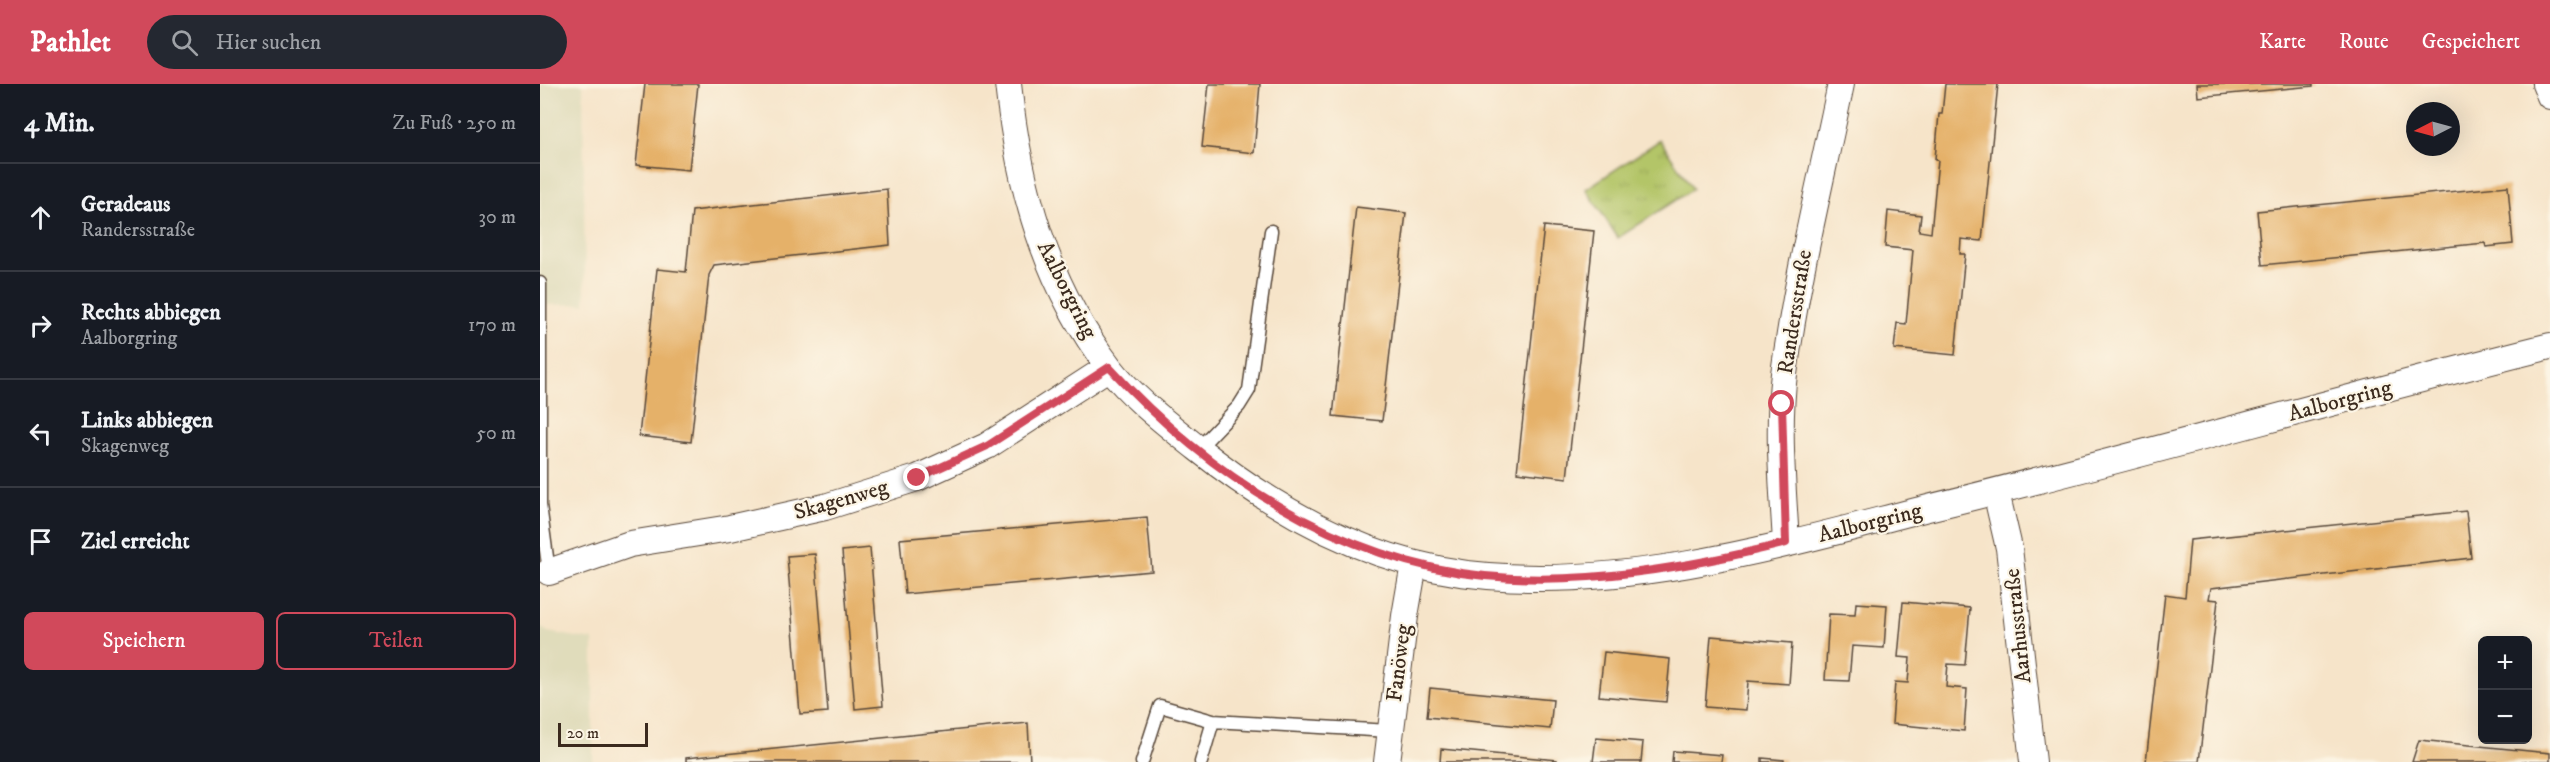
<!DOCTYPE html>
<html lang="de">
<meta charset="utf-8">
<style>
body{margin:0;font-family:"IM FELL DW Pica",serif;background:#242831;color:#f1f3f6}
.controls{position:absolute;right:18px;bottom:18px;display:grid;overflow:hidden;border-radius:9px;box-shadow:0 6px 24px #0002}
.controls button{width:54px;height:54px;display:grid;place-items:center;padding:0;border:0;border-bottom:2px solid #363941;background:#171b24;color:#f1f3f6;font:30px sans-serif}
.compass{position:absolute;left:1866px;top:18px;width:54px;height:54px;border-radius:50%;background:#171b24;box-shadow:0 6px 24px #0002;rotate:264deg}
.scale{position:absolute;left:18px;bottom:15px;width:90px;box-sizing:border-box;padding-left:6px;border:3px solid #3b2a1e;border-top:0;font-size:16px;line-height:21px;white-space:nowrap;color:#3b2a1e;-webkit-text-stroke:4px #fcf5e5;paint-order:stroke}
.stop{position:absolute;width:18px;height:18px;margin:-14px;border:4px solid #d1495b;border-radius:50%;background:#fff}
.stop.end{background:#d1495b;border-color:#fff;box-shadow:0 2px 6px #0008}
.list{margin:0;padding:0;list-style:none}
h2{display:flex;justify-content:space-between;align-items:center;height:78px;margin:0;padding:0 24px;font-size:26px}
h2 small{font-size:20px;font-weight:400;color:#9ea1a6}
.list li{display:grid;grid-template-columns:39px 1fr auto;gap:18px;align-items:center;box-sizing:border-box;height:108px;padding:0 24px;border-top:2px solid #363941}
.list b{display:block;font-size:22px;white-space:nowrap}
.list p{margin:0;font-size:20px;white-space:nowrap;color:#9ea1a6}
.list em{font-size:20px;font-style:normal;color:#9ea1a6}
.actions{display:flex;gap:12px;padding:18px 24px}
.actions a{flex:1;padding:14px 0;border:2px solid #d1495b;border-radius:9px;text-align:center;font-size:21px;color:#d1495b}
.actions .main{background:#d1495b;color:#fff}
.icon{flex:none;width:33px;height:33px;fill:none;stroke:currentColor;stroke-width:2;stroke-linecap:round;stroke-linejoin:round}
.map{position:relative;flex:none;width:2010px;height:678px;overflow:hidden}
header{display:flex;align-items:center;gap:36px;box-sizing:border-box;height:84px;padding:0 30px;background:#d1495b;color:#fff}
header strong{font-size:28px}
nav{display:flex;gap:33px;margin-inline-start:auto;font-size:21px}
.search{width:420px;height:54px;background:#242831;display:flex;align-items:center;gap:15px;box-sizing:border-box;padding:0 21px;border-radius:33px;color:#9ea1a6;font-size:22px}
main{display:flex}
aside{flex:1;background:#171b24}
.map>svg:first-child{display:block}
</style>
<header>
<strong>Pathlet</strong>
<div class="search"><svg class="icon" aria-label="search" viewBox="0 0 24 24"><circle cx="10" cy="10" r="6"/><path d="M15 15l6 6"/></svg>Hier suchen</div>
<nav><a>Karte</a><a>Route</a><a>Gespeichert</a></nav>
</header>
<main>
<aside>
<h2>4 Min.<small>Zu Fuß · 250 m</small></h2>
<ul class="list">
<li><svg class="icon" aria-label="ahead" viewBox="0 0 24 24"><path d="M12 20V5M6 11l6-6 6 6"/></svg><div><b>Geradeaus</b><p>Randersstraße</p></div><em>30 m</em></li>
<li><svg class="icon" aria-label="right" viewBox="0 0 24 24"><path d="M7 20v-9h11M14 6l5 5-5 5"/></svg><div><b>Rechts abbiegen</b><p>Aalborgring</p></div><em>170 m</em></li>
<li><svg class="icon" aria-label="left" viewBox="0 0 24 24"><path d="M17 20v-9H6M10 6l-5 5 5 5"/></svg><div><b>Links abbiegen</b><p>Skagenweg</p></div><em>50 m</em></li>
<li><svg class="icon" aria-label="arrive" viewBox="0 0 24 24"><path d="M6 21V4h12l-3 4 3 4H6"/></svg><div><b>Ziel erreicht</b></div></li>
</ul>
<div class="actions"><a class="main">Speichern</a><a>Teilen</a></div>
</aside>
<div class="map">
<svg width="2010" height="678" viewBox="0 0 2010 678">
<defs>
<pattern id="park-tufts" width="24" height="20" patternUnits="userSpaceOnUse" patternTransform="scale(1.5)"><rect width="24" height="20" fill="#b3c568"/><path d="M3 7l-1-3M5 7V3M7 7l1-3M15 17l-1-3M17 17v-4M19 17l1-3" fill="none" stroke="#9ba95a"/></pattern>
</defs>
<rect width="100%" height="100%" fill="#fcf5e5"/>
<filter id="ink" filterUnits="userSpaceOnUse"><feTurbulence type="fractalNoise" baseFrequency=".0167" numOctaves="2"/><feDisplacementMap in="SourceGraphic" scale="12" xChannelSelector="R" yChannelSelector="G"/><feConvolveMatrix kernelMatrix="1 2 1 2 8 2 1 2 1" color-interpolation-filters="sRGB"/></filter>
<filter id="wash" filterUnits="userSpaceOnUse"><feTurbulence type="fractalNoise" baseFrequency=".008" numOctaves="4" result="noise"/><feDisplacementMap in="SourceGraphic" scale="24" xChannelSelector="R" yChannelSelector="G"/><feGaussianBlur stdDeviation="1.35" result="paint"/><feColorMatrix in="noise" values="0 0 0 0 0 0 0 0 0 0 0 0 0 0 0 0 0 1.4 0 .05"/><feComposite in="paint" operator="in"/></filter>
<g filter="url(#wash)">
<rect width="100%" height="100%" fill="#f6e4c9"/>
<!-- built -->
<path fill="#e0dcbb" d="M 0,0 L 43,0 L 45,220 L 0,221 Z
M 0,543 L 8,548 L 53,556 L 53,678 L 0,678 Z"/>
<!-- park -->
<path fill="url(#park-tufts)" stroke="#777843" stroke-width="1.5" d="M 1120,56 L 1153,105 L 1078,154 L 1046,105 Z"/>
<g id="blocks">
<!-- building -->
<path fill="#e5b169" d="M 105,0 L 158,0 L 149,86 L 96,81 Z
M 669,0 L 720,0 L 714,69 L 662,63 Z
M 1405,0 L 1458,0 L 1442,157 L 1421,155 L 1420,170 L 1425,170 L 1415,271 L 1354,265 L 1357,239 L 1366,240 L 1373,166 L 1345,163 L 1348,127 L 1381,131 L 1379,147 L 1391,149 L 1398,76 L 1395,75 L 1399,30 L 1402,30 Z
M 1657,0 L 1773,0 L 1773,2 L 1658,13 Z
M 1968,102 L 1973,160 L 1946,163 L 1945,159 L 1722,181 L 1717,127 Z
M 347,105 L 350,161 L 174,181 L 169,191 L 151,358 L 99,352 L 117,185 L 146,188 L 152,127 Z
M 816,123 L 866,129 L 842,337 L 793,332 Z
M 1004,142 L 1054,147 L 1027,394 L 977,388 Z
M 1926,427 L 1931,474 L 1671,504 L 1669,515 L 1678,516 L 1659,678 L 1606,678 L 1625,510 L 1645,513 L 1650,456 Z
M 607,433 L 612,487 L 365,510 L 360,455 Z
M 330,464 L 343,622 L 315,625 L 302,467 Z
M 275,470 L 288,628 L 260,630 L 247,472 Z
M 1363,518 L 1430,524 L 1425,581 L 1408,580 L 1406,603 L 1427,605 L 1424,647 L 1352,640 L 1355,598 L 1368,599 L 1370,574 L 1358,573 Z
M 1316,519 L 1347,521 L 1344,564 L 1312,562 L 1309,597 L 1285,596 L 1289,530 L 1315,531 Z
M 1171,552 L 1252,559 L 1249,600 L 1208,597 L 1206,626 L 1165,623 Z
M 1064,568 L 1130,575 L 1126,618 L 1059,612 Z
M 890,604 L 1013,616 L 1010,645 L 887,633 Z
M 488,639 L 490,678 L 146,678 L 146,674 Z
M 1056,654 L 1103,658 L 1101,678 L 1053,678 Z
M 1879,656 L 2010,669 L 2010,678 L 1872,678 Z
M 901,665 L 1017,676 L 1017,678 L 900,678 Z
M 1133,667 L 1182,671 L 1181,678 L 1132,678 Z
M 1222,674 L 1244,676 L 1244,678 L 1222,678 Z"/>
</g>
</g>
<g filter="url(#ink)">
<use href="#blocks" fill-opacity="0" stroke="#574638" stroke-width="1.5"/>
<g fill="none" stroke-linecap="round" stroke-linejoin="round">
<defs>
<path id="lane" d="M 0,199 L 0,421 L 9,488
M 658,365 L 699,322 L 709,306 L 731,147
M 602,678 L 620,622 L 673,637 L 850,647
M 661,678 L 673,637"/>
<path id="street" d="M 468,0 C 479,103 505,199 569,283 C 594,315 626,339 657,364 C 741,431 840,484 948,492 C 1097,504 1242,461 1384,425 C 1594,374 1801,314 2010,262
M 2005,0 L 2010,12
M 1456,408 L 1469,464 L 1493,678
M 1246,459 C 1243,404 1237,345 1244,290 C 1257,192 1281,97 1301,0
M 9,488 L 90,460 L 190,444 L 285,423 L 377,394 L 447,362 L 569,283
M 847,678 L 865,532 L 874,480"/>
</defs>
<!-- lane casing -->
<use href="#lane" stroke="#574638" stroke-width="15"/>
<!-- street casing -->
<use href="#street" stroke="#574638" stroke-width="28"/>
<!-- lane -->
<use href="#lane" stroke="#fff" stroke-width="12"/>
<!-- street -->
<use href="#street" stroke="#fff" stroke-width="26"/>
</g>
</g>
<g fill="none" stroke-linecap="round" stroke-linejoin="round" filter="url(#ink)">
<!-- route -->
<path stroke="#d1495b" stroke-width="8" d="M 377,394 L 447,362 L 569,283 C 667,390 798,477 945,492 C 1044,502 1151,483 1246,459 L 1242,320"/>
</g>
<g text-anchor="middle" dominant-baseline="central" stroke-width="4.5" stroke-linejoin="round" paint-order="stroke">
<!-- street labels -->
<g font-size="22" fill="#3b2a1e" stroke="#fcf5e5">
<text transform="translate(527 206) rotate(63)">Aalborgring</text>
<text transform="translate(1255 228) rotate(-81)">Randersstraße</text>
<text transform="translate(1800 317) rotate(-15)">Aalborgring</text>
<text transform="translate(301 416) rotate(-16)">Skagenweg</text>
<text transform="translate(1330 439) rotate(-14)">Aalborgring</text>
<text transform="translate(1478 542) rotate(-96)">Aarhusstraße</text>
<text transform="translate(859 579) rotate(-83)">Fanöweg</text>
</g>
</g>
</svg>
<div class="controls">
<button>+</button>
<button>−</button>
</div>
<svg class="compass" viewBox="-18 -18 36 36"><path d="M0-13l5 13h-10z" fill="#e53935"/><path d="M0 13l5-13h-10z" fill="#9ea1a6"/></svg>
<div class="scale">20 m</div>
<div class="stop" style="left:1242px;top:320px"></div>
<div class="stop end" style="left:377px;top:394px"></div>
</div>
</main>
